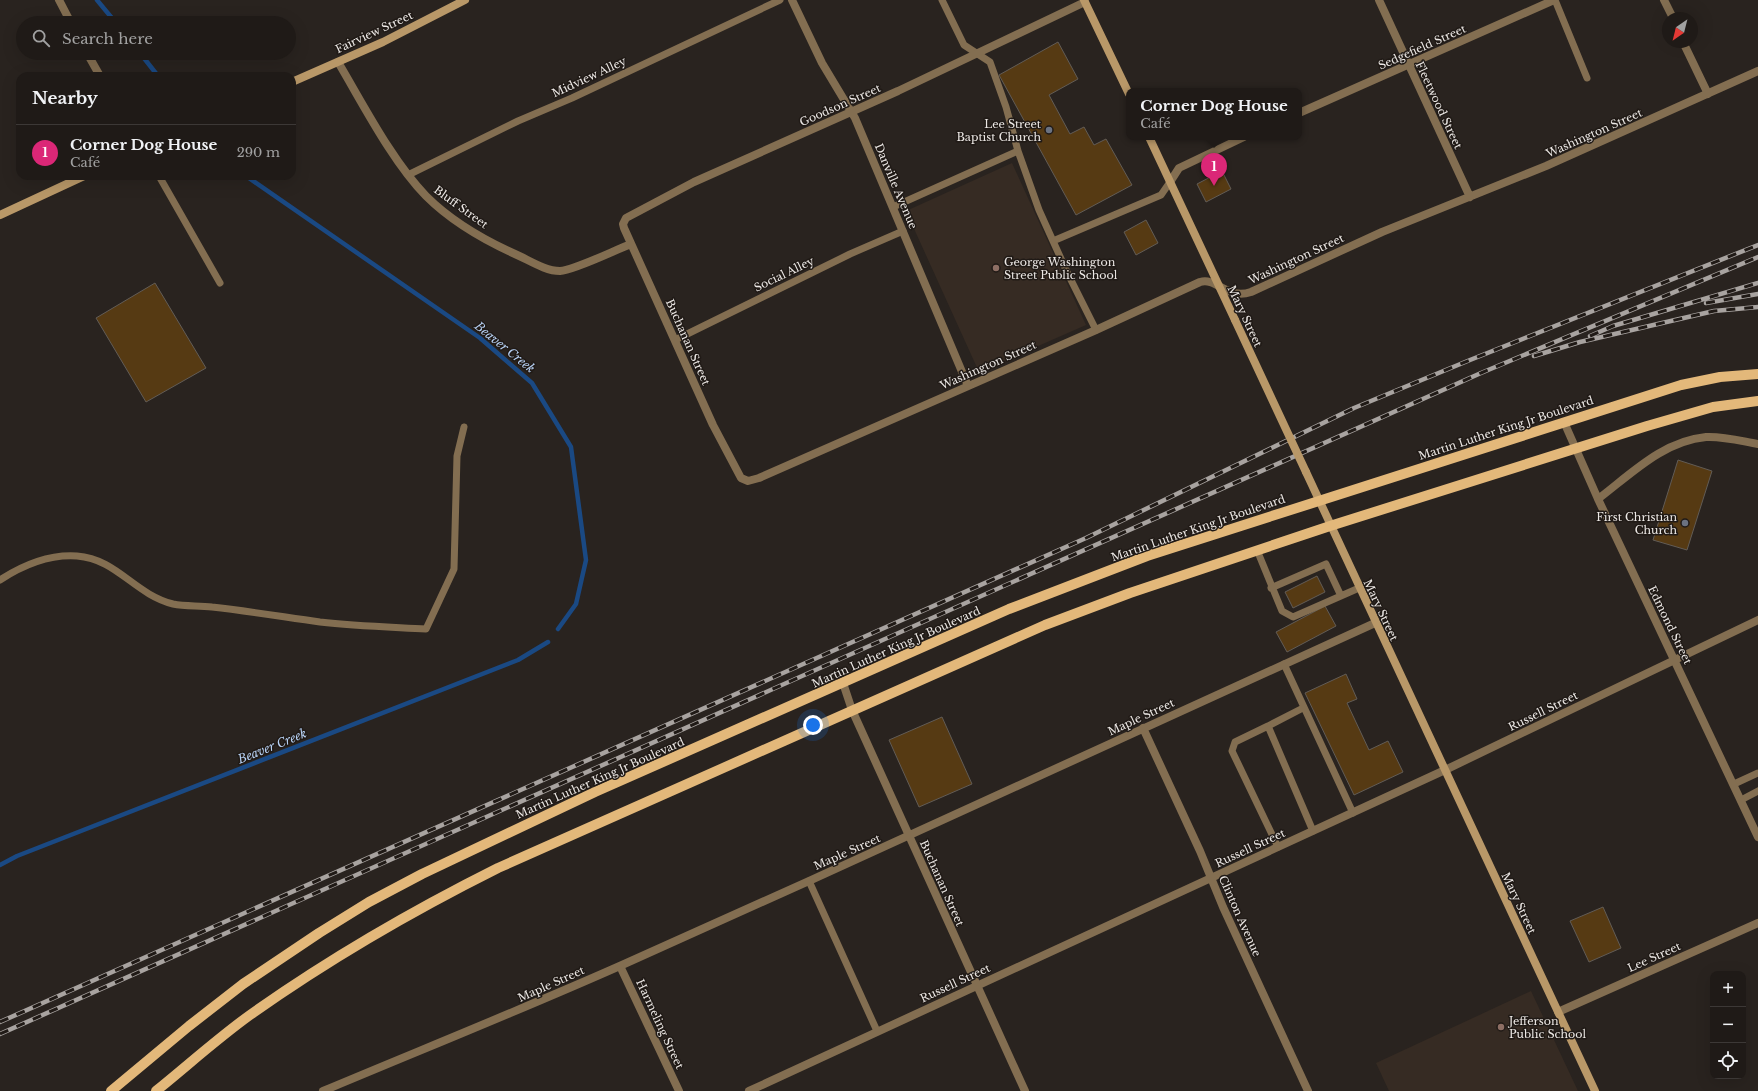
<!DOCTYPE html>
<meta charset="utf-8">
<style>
body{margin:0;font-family:"Libre Baskerville",serif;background:#272320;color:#f1f3f6}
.controls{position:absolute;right:12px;bottom:12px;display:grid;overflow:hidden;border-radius:8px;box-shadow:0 4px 16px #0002}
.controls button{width:36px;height:36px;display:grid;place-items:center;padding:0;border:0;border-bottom:1px solid #3c3836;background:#1f1a17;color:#f1f3f6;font:20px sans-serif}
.compass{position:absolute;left:1662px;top:12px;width:36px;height:36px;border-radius:50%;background:#1f1a17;box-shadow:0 4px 16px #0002;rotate:215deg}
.you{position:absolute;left:813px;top:725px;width:14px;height:14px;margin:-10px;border:3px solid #fff;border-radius:50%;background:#1a73e8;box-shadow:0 0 0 6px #1a73e833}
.badge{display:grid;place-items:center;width:26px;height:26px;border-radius:50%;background:#db2777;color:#fff;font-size:13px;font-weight:700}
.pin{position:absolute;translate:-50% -33px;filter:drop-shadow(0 1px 2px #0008)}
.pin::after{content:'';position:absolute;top:21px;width:14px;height:12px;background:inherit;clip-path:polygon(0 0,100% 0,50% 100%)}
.popup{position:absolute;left:1126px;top:88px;width:176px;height:52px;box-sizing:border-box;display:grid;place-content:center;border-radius:8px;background:#1f1a17;filter:drop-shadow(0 1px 3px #0005);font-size:13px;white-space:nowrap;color:#a1a1a1}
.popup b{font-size:15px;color:#f1f3f6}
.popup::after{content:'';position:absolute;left:50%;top:100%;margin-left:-8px;border:8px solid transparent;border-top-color:#1f1a17}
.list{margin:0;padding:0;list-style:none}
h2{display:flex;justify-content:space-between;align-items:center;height:52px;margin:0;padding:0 16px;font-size:17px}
h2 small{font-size:13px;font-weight:400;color:#a1a1a1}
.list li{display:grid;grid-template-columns:26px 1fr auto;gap:12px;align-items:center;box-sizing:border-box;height:56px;padding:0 16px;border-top:1px solid #3c3836}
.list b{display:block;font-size:15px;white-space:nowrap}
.list p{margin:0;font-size:13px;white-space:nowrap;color:#a1a1a1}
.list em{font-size:13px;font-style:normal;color:#a1a1a1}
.icon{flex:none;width:22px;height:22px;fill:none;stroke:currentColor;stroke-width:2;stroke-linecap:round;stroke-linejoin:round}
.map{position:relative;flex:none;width:1758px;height:1091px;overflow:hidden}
.search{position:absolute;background:#1f1a17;box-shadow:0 4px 16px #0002;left:16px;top:16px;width:280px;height:44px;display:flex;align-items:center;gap:10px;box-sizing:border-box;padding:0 14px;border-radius:22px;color:#a1a1a1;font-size:15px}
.panel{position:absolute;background:#1f1a17;box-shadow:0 4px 16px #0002;left:16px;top:72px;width:280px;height:108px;border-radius:12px}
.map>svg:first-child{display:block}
</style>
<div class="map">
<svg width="1758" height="1091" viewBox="0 0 1758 1091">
<rect width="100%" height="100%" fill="#29231f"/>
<!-- built -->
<path fill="#362b23" d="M 1012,163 L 1086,325 L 979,372 L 906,211 Z
M 1531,991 L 1578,1091 L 1389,1091 L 1376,1063 Z"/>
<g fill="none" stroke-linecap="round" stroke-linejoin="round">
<!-- stream -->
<path stroke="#1a4983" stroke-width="4.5" d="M 97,0 L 116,23
M 140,53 L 158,76
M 246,176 L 480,338 L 532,383 L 571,447 L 586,560 L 576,604 L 558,629
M 0,865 L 17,856 L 518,660 L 548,642"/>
</g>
<!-- building -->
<path fill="#563a13" stroke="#625c56" d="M 1058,42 L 1078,79 L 1049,95 L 1070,134 L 1084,127 L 1094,145 L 1106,139 L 1132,185 L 1076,215 L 999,75 Z
M 1222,171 L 1231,189 L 1206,202 L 1197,184 Z
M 1146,220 L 1158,243 L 1136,255 L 1124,232 Z
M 155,283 L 206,368 L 146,402 L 96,318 Z
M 1678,460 L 1712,471 L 1687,550 L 1653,540 Z
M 1317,576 L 1325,592 L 1293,608 L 1285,592 Z
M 1325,606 L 1336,626 L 1287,652 L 1276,632 Z
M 1346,674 L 1357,699 L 1347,703 L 1369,750 L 1388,741 L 1403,772 L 1354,795 L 1305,693 Z
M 942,717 L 972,784 L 919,807 L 889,740 Z
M 1603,907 L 1621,948 L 1589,962 L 1570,921 Z"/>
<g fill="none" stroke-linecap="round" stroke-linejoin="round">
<!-- lane -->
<path stroke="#836e51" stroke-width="7" d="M 942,0 L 964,45 L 990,62 L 1006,107 L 1018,151 L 1039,210 L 1067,272 L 1096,330
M 1555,0 L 1587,78
M 408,175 L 518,121 L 572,98 L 780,0
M 159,176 L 220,283
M 893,207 L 1018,151
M 1053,241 L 1161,195 L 1170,182
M 675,340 L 850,254 L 903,231
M 1257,550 L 1282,611 L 1293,617 L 1359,588
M 0,580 C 23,565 48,554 77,556 C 117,559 134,594 173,604 C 186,607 199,605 212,607 C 248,611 284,617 320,622 C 355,626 390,627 426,629 L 454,569 L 457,456 L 464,427
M 1271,588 L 1326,564 L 1341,596
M 1284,664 L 1353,813
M 1268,726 L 1303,708
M 1734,784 L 1758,773
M 1741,800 L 1758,791
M 1278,847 L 1232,751 L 1235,742 L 1268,726 L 1313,831
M 809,881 L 877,1031"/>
<!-- street -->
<path stroke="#836e51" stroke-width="8" d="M 59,0 L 71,23
M 792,0 L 822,63 L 855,118 L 968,386
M 1379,0 L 1470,197
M 1664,0 L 1673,18
M 1085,2 L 898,91 L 694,182 L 626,218 L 623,224 L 624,228 L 713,425 L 741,478 L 748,481 L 759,478 L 1096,330 L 1200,282 C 1217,277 1226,300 1251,292 L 1382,232 L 1546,166 L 1758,71
M 1683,42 L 1708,94
M 87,53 L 100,76
M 338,62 C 363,104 392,161 426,196 C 450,220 484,240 515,254 C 529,260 545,271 560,271 C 575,270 615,250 631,244
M 1299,113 L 1554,0
M 1170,182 L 1179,168 L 1244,137
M 1564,422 L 1598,499 L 1758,837
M 1598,499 C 1631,474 1663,441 1706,437 C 1723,436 1741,441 1758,444
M 843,683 L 852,710 L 1025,1091
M 1143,728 L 1200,851 L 1223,907 L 1308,1091
M 620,966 L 679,1091
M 1558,1012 L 1758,923
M 323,1091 C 423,1049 523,1009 622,965 C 874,853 1124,736 1375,623
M 749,1091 L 1445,770 L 1758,620"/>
<!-- secondary -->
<path stroke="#b99868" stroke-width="8" d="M 1084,0 L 1129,94
M 292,82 L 383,42 L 465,0
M 1149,137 L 1235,320
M 0,215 L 84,176
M 1306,472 L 1595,1091"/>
<!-- primary -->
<path stroke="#e3b87a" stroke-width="10" d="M 111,1091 L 189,1026 L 243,984 L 319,933 L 369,902 L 422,874 L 595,792 L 1009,609 L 1147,556 L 1681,385 L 1720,377 L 1758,374
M 156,1091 C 187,1066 218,1038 250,1015 C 329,959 412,911 498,868 L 1045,625 L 1130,593 L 1330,526 L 1647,426 L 1713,407 L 1758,401"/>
<defs>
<path id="rail" d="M 1706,303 L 1758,294
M 1590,336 L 1613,326 L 1758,283
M 1534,356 L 1580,342 L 1714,311 L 1758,307
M 0,1022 L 1086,538 L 1354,408 L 1470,360 L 1758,245
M 0,1034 L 1481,373 L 1758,257"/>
</defs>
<!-- rail casing -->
<use href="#rail" stroke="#a8a3a0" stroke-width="4.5"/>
<!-- rail -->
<use href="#rail" stroke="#201a16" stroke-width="3" stroke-dasharray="9" stroke-linecap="butt"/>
<!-- secondary-bridge -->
<path stroke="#b99868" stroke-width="8" d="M 1235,320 L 1306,472"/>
</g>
<!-- markers -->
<g fill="#6b7280" stroke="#201a16" stroke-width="1.5">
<circle cx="1049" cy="130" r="4"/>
<circle cx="1685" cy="523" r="4"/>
</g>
<g fill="#8d6e63" stroke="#201a16" stroke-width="1.5">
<circle cx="996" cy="268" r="4"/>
<circle cx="1501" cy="1027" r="4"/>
</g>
<g text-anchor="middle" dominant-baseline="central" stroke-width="3" stroke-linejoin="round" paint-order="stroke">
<!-- street labels -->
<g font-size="11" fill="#ece8e5" stroke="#201a16">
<text transform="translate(374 32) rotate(-25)">Fairview Street</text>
<text transform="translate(1422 47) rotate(-24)">Sedgefield Street</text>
<text transform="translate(589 77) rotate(-25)">Midview Alley</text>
<text transform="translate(840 105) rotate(-24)">Goodson Street</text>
<text transform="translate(1439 105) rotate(65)">Fleetwood Street</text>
<text transform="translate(1594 133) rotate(-24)">Washington Street</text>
<text transform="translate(896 186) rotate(67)">Danville Avenue</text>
<text transform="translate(461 207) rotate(36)">Bluff Street</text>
<text transform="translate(1296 259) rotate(-25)">Washington Street</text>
<text transform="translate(784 274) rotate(-26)">Social Alley</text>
<text transform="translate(1245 316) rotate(65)">Mary Street</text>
<text transform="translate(688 342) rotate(66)">Buchanan Street</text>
<text transform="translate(988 365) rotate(-24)">Washington Street</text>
<text transform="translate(1506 428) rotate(-18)">Martin Luther King Jr Boulevard</text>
<text transform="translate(1198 528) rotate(-19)">Martin Luther King Jr Boulevard</text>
<text transform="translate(1381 610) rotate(65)">Mary Street</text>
<text transform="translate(1670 625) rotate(64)">Edmond Street</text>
<text transform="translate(896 647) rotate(-24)">Martin Luther King Jr Boulevard</text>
<text transform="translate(1543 711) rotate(-26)">Russell Street</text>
<text transform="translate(1141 717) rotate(-25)">Maple Street</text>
<text transform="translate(600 778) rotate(-24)">Martin Luther King Jr Boulevard</text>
<text transform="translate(1250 848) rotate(-25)">Russell Street</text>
<text transform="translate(847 852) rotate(-24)">Maple Street</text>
<text transform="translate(942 883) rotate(66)">Buchanan Street</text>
<text transform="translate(1519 903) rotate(65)">Mary Street</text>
<text transform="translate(1240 916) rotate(66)">Clinton Avenue</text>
<text transform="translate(1654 957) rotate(-24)">Lee Street</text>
<text transform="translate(955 983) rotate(-25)">Russell Street</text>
<text transform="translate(551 984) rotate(-24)">Maple Street</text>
<text transform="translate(660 1024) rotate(65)">Harmeling Street</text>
</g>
<!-- poi labels -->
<g font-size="11" fill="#ece8e5" stroke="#201a16" text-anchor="end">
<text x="1041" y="124">Lee Street<tspan x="1041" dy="13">Baptist Church</tspan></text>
<text x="1004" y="262" text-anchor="start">George Washington<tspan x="1004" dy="13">Street Public School</tspan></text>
<text x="1677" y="517">First Christian<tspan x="1677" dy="13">Church</tspan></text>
<text x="1509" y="1021" text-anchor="start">Jefferson<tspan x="1509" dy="13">Public School</tspan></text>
</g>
<!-- water labels -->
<g font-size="12" font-style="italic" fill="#b7d1f4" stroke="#201a16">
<text transform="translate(505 347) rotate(39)">Beaver Creek</text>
<text transform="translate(272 746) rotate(-22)">Beaver Creek</text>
</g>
</g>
</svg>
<div class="controls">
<button>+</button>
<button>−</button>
<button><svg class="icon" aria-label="locate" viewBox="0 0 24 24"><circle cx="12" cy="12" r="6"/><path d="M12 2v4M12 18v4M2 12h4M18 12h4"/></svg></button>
</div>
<svg class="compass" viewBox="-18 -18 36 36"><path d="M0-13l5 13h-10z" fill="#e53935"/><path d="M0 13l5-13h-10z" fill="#a1a1a1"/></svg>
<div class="you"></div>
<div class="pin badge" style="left:1214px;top:186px">1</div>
<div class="popup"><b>Corner Dog House</b>Café</div>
<div class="search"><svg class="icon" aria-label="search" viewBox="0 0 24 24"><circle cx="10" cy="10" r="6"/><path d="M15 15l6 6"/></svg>Search here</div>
<section class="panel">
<h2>Nearby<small></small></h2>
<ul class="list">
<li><span class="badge">1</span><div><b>Corner Dog House</b><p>Café</p></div><em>290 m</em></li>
</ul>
</section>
</div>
